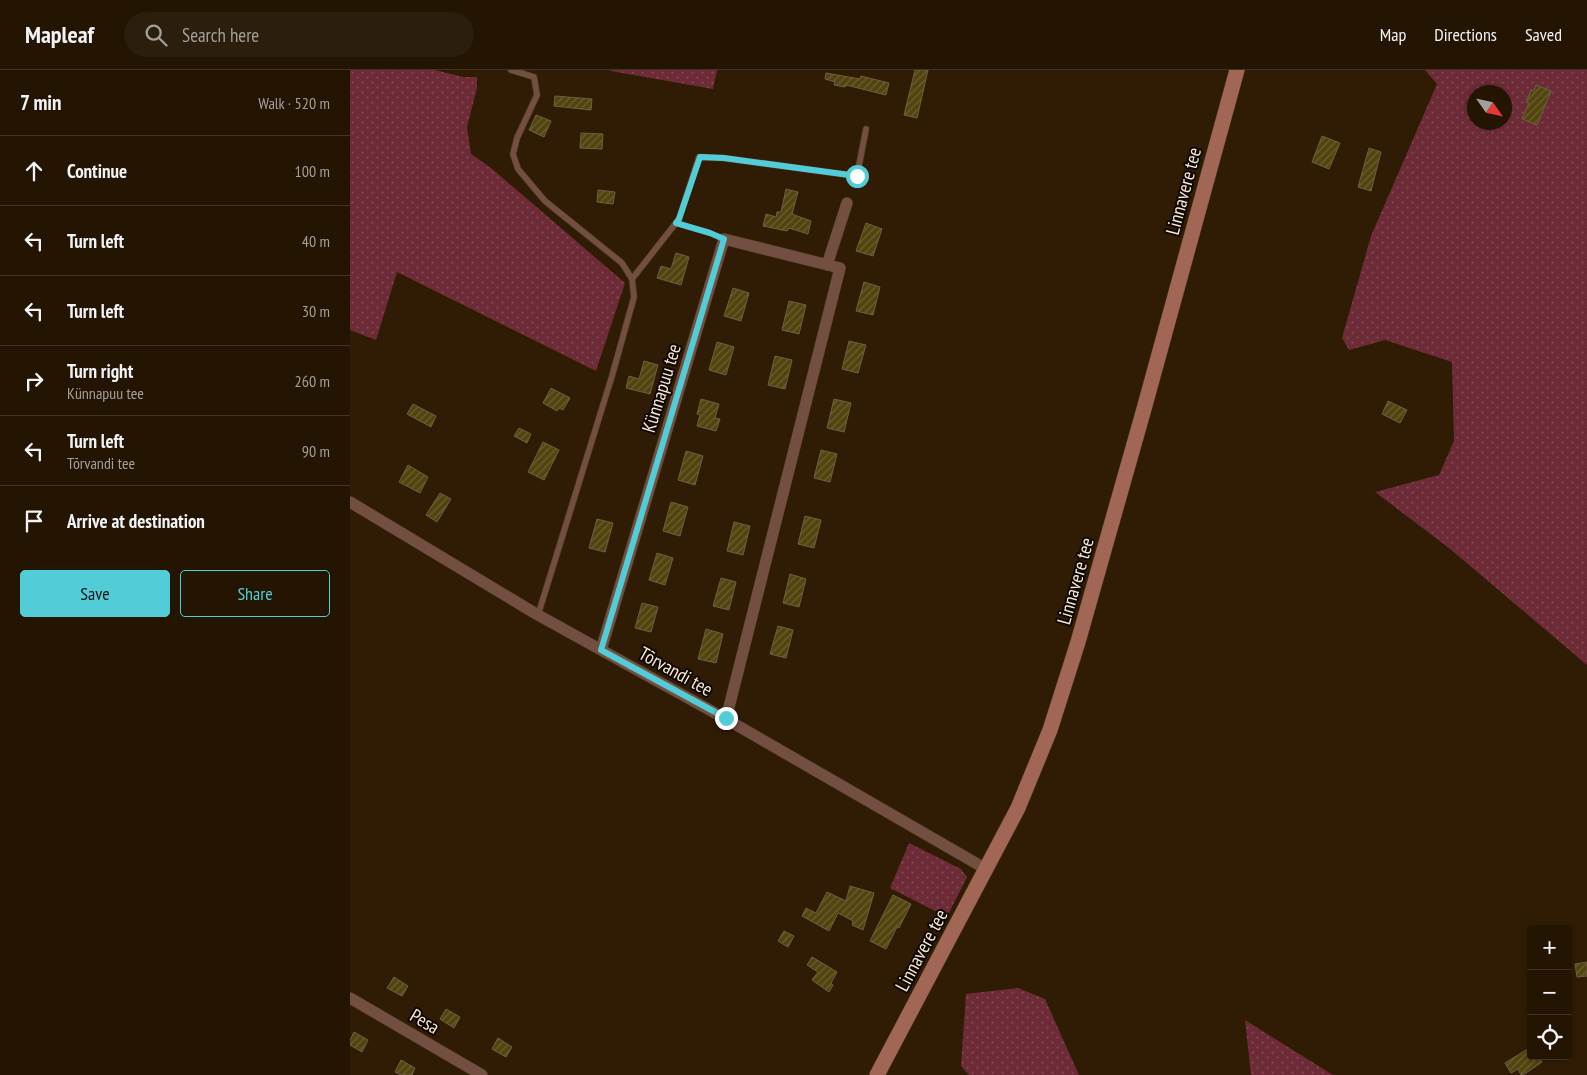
<!DOCTYPE html>
<meta charset="utf-8">
<style>
body{margin:0;font-family:"PT Sans Narrow",sans-serif;background:#2c1e0d;color:#f1f3f6}
.controls{position:absolute;right:15px;bottom:15px;display:grid;overflow:hidden;border-radius:5px;box-shadow:0 1px 4px #0004}
.controls button{width:45px;height:45px;display:grid;place-items:center;padding:0;border:0;border-bottom:1px solid #413425;background:#241503;color:#f1f3f6;font:25px sans-serif}
.compass{position:absolute;left:1117px;top:15px;width:45px;height:45px;border-radius:50%;background:#241503;box-shadow:0 1px 4px #0004;rotate:124deg}
.stop{position:absolute;width:15px;height:15px;margin:-11px;border:4px solid #52ccd6;border-radius:50%;background:#fff}
.stop.end{background:#52ccd6;border-color:#fff;box-shadow:0 1px 5px #0008}
.list{margin:0;padding:0;list-style:none}
h2{display:flex;justify-content:space-between;align-items:center;height:65px;margin:0;padding:0 20px;font-size:21px}
h2 small{font-size:16px;font-weight:400;color:#a39f9a}
.list li{display:grid;grid-template-columns:32px 1fr auto;gap:15px;align-items:center;box-sizing:border-box;height:70px;padding:0 20px;border-top:1px solid #413425}
.list b{display:block;font-size:19px;white-space:nowrap}
.list p{margin:0;font-size:16px;white-space:nowrap;color:#a39f9a}
.list em{font-size:16px;font-style:normal;color:#a39f9a}
.actions{display:flex;gap:10px;padding:15px 20px}
.actions a{flex:1;padding:11px 0;border:1px solid #52ccd6;border-radius:5px;text-align:center;font-size:18px;color:#52ccd6}
.actions .main{background:#52ccd6;color:#111}
.icon{flex:none;width:28px;height:28px;fill:none;stroke:currentColor;stroke-width:2;stroke-linecap:round;stroke-linejoin:round}
.map{position:relative;flex:none;width:1237px;height:1005px;overflow:hidden}
header{display:flex;align-items:center;gap:30px;box-sizing:border-box;height:70px;padding:0 25px;background:#241503;border-bottom:1px solid #413425}
header strong{font-size:24px}
nav{display:flex;gap:28px;margin-inline-start:auto;font-size:18px}
.search{width:350px;height:45px;background:#2c1e0d;display:flex;align-items:center;gap:12px;box-sizing:border-box;padding:0 18px;border-radius:28px;color:#a39f9a;font-size:19px}
main{display:flex}
aside{flex:1;background:#241503}
.map>svg:first-child{display:block}
</style>
<header>
<strong>Mapleaf</strong>
<div class="search"><svg class="icon" aria-label="search" viewBox="0 0 24 24"><circle cx="10" cy="10" r="6"/><path d="M15 15l6 6"/></svg>Search here</div>
<nav><a>Map</a><a>Directions</a><a>Saved</a></nav>
</header>
<main>
<aside>
<h2>7 min<small>Walk · 520 m</small></h2>
<ul class="list">
<li><svg class="icon" aria-label="ahead" viewBox="0 0 24 24"><path d="M12 20V5M6 11l6-6 6 6"/></svg><div><b>Continue</b></div><em>100 m</em></li>
<li><svg class="icon" aria-label="left" viewBox="0 0 24 24"><path d="M17 20v-9H6M10 6l-5 5 5 5"/></svg><div><b>Turn left</b></div><em>40 m</em></li>
<li><svg class="icon" aria-label="left" viewBox="0 0 24 24"><path d="M17 20v-9H6M10 6l-5 5 5 5"/></svg><div><b>Turn left</b></div><em>30 m</em></li>
<li><svg class="icon" aria-label="right" viewBox="0 0 24 24"><path d="M7 20v-9h11M14 6l5 5-5 5"/></svg><div><b>Turn right</b><p>Künnapuu tee</p></div><em>260 m</em></li>
<li><svg class="icon" aria-label="left" viewBox="0 0 24 24"><path d="M17 20v-9H6M10 6l-5 5 5 5"/></svg><div><b>Turn left</b><p>Tõrvandi tee</p></div><em>90 m</em></li>
<li><svg class="icon" aria-label="arrive" viewBox="0 0 24 24"><path d="M6 21V4h12l-3 4 3 4H6"/></svg><div><b>Arrive at destination</b></div></li>
</ul>
<div class="actions"><a class="main">Save</a><a>Share</a></div>
</aside>
<div class="map">
<svg width="1237" height="1005" viewBox="0 0 1237 1005">
<defs>
<pattern id="grass-dots" width="8" height="8" patternUnits="userSpaceOnUse" patternTransform="scale(1.25)"><rect width="8" height="8" fill="#6c2b36"/><path d="M2 2h.1M6 6h.1" fill="none" stroke="#824a52" stroke-width="1.8" stroke-linecap="round"/></pattern>
<pattern id="building-hatch" width="6" height="6" patternUnits="userSpaceOnUse" patternTransform="scale(1.25)"><rect width="6" height="6" fill="#52440f"/><path d="M-1 1l2-2M0 6l6-6M5 7l2-2" fill="none" stroke="#6c5f31"/></pattern>
</defs>
<rect width="100%" height="100%" fill="#301c04"/>
<!-- grass -->
<path fill="url(#grass-dots)" fill-rule="evenodd" d="M 0,0 L 85,0 L 113,7 L 127,7 L 127,18 L 117,57 L 121,84 L 141,98 L 275,213 L 246,301 L 47,202 L 26,270 L 0,260 Z
M 261,0 L 367,0 L 363,19 L 261,1 Z
M 1075,0 L 1237,0 L 1237,595 L 1099,478 L 1025,422 L 1089,405 L 1104,371 L 1102,292 L 1035,270 L 999,280 L 992,268 L 1021,166 L 1087,14 ZM 1124,22 L 1154,22 L 1154,52 L 1124,52 Z
M 559,773 L 611,799 L 617,807 L 597,847 L 540,818 Z
M 668,918 L 695,929 L 729,1005 L 619,1005 L 611,996 L 616,924 Z
M 895,950 L 983,1005 L 901,1005 Z"/>
<!-- building -->
<path fill="url(#building-hatch)" stroke="#6b6242" d="M 565,0 L 578,0 L 567,48 L 554,45 Z
M 476,3 L 510,9 L 511,6 L 539,13 L 536,25 L 496,15 L 495,17 L 484,15 L 485,12 L 475,9 Z
M 1186,15 L 1201,21 L 1187,55 L 1172,49 L 1179,33 L 1176,32 L 1181,20 L 1184,21 Z
M 205,26 L 242,29 L 241,40 L 204,36 Z
M 186,45 L 201,51 L 194,67 L 179,60 Z
M 231,63 L 253,64 L 252,79 L 230,78 Z
M 972,66 L 990,73 L 979,99 L 962,92 Z
M 1019,78 L 1031,82 L 1021,121 L 1008,117 Z
M 436,119 L 448,122 L 442,144 L 461,151 L 458,164 L 439,158 L 437,161 L 413,156 L 416,144 L 426,147 L 427,142 L 431,142 Z
M 248,120 L 265,122 L 263,134 L 247,132 Z
M 516,153 L 532,159 L 523,186 L 506,181 Z
M 326,183 L 339,187 L 331,215 L 307,208 L 311,196 L 321,199 Z
M 514,212 L 530,217 L 523,245 L 506,241 Z
M 383,218 L 399,223 L 391,251 L 374,246 Z
M 439,231 L 456,235 L 449,264 L 432,260 Z
M 499,271 L 516,275 L 508,303 L 492,299 Z
M 367,272 L 384,277 L 376,305 L 359,300 Z
M 425,286 L 442,290 L 435,319 L 418,315 Z
M 294,291 L 308,295 L 300,324 L 276,318 L 279,306 L 289,309 Z
M 201,318 L 220,328 L 213,340 L 209,338 L 207,341 L 193,333 Z
M 351,329 L 369,334 L 365,348 L 370,349 L 366,361 L 347,356 L 350,345 L 347,344 Z
M 484,329 L 501,333 L 494,362 L 477,358 Z
M 1038,331 L 1057,340 L 1050,353 L 1032,344 Z
M 63,334 L 86,346 L 81,357 L 57,344 Z
M 169,358 L 181,364 L 177,373 L 164,366 Z
M 193,372 L 209,380 L 194,410 L 178,402 Z
M 471,380 L 487,384 L 480,412 L 464,408 Z
M 336,381 L 353,386 L 345,415 L 328,410 Z
M 58,395 L 78,407 L 70,423 L 49,412 Z
M 90,423 L 101,429 L 87,452 L 76,445 Z
M 321,432 L 338,437 L 330,466 L 313,461 Z
M 455,446 L 471,450 L 464,478 L 448,474 Z
M 247,449 L 263,453 L 255,482 L 239,478 Z
M 384,452 L 400,456 L 393,485 L 377,481 Z
M 307,483 L 323,488 L 315,515 L 299,510 Z
M 440,504 L 456,509 L 449,537 L 433,533 Z
M 371,508 L 386,512 L 379,540 L 363,536 Z
M 292,533 L 308,537 L 301,562 L 285,558 Z
M 428,556 L 443,560 L 436,588 L 420,584 Z
M 356,559 L 373,564 L 366,593 L 348,589 Z
M 500,816 L 524,823 L 513,860 L 502,855 L 503,851 L 488,843 L 479,861 L 452,846 L 456,838 L 466,843 L 477,822 L 496,831 Z
M 543,825 L 561,834 L 549,858 L 547,857 L 536,879 L 520,871 Z
M 434,861 L 444,866 L 438,877 L 428,871 Z
M 462,887 L 487,902 L 481,913 L 483,915 L 479,922 L 462,910 L 468,902 L 457,895 Z
M 1237,892 L 1237,906 L 1227,907 L 1225,894 Z
M 44,907 L 58,916 L 52,926 L 37,918 Z
M 96,939 L 110,947 L 104,958 L 90,949 Z
M 4,962 L 18,970 L 12,982 L 0,975 L 0,970 Z
M 148,968 L 162,977 L 156,987 L 142,979 Z
M 1181,977 L 1181,986 L 1188,986 L 1192,992 L 1173,1005 L 1171,1005 L 1168,999 L 1161,1003 L 1155,993 Z
M 51,990 L 65,998 L 62,1005 L 51,1005 L 45,1002 Z"/>
<g fill="none" stroke-linecap="round" stroke-linejoin="round">
<defs>
<path id="lane" d="M 161,0 L 184,7 L 187,25 L 167,68 L 163,84 L 168,99 L 195,131 L 272,193 L 282,209 L 284,227 L 262,306 L 188,545
M 282,209 L 329,149 L 349,87 L 373,88 L 507,106 L 516,59"/>
<path id="street" d="M 477,195 L 497,133
M 0,432 L 188,545 L 376,649 L 636,799
M 251,580 L 374,169 L 490,198 L 376,649
M 0,928 L 132,1005"/>
<path id="secondary" d="M 527,1005 L 668,738 L 700,660 L 728,572 L 794,339 L 887,0"/>
</defs>
<!-- lane casing -->
<use href="#lane" stroke="#4c3922" stroke-width="7"/>
<!-- street casing -->
<use href="#street" stroke="#4c3922" stroke-width="12"/>
<!-- secondary casing -->
<use href="#secondary" stroke="#4c3922" stroke-width="16"/>
<!-- path -->
<path stroke="#6f5c48" stroke-width="2" stroke-dasharray="2.5 4" stroke-linecap="butt" d="M 333,155 L 365,165"/>
<!-- lane -->
<use href="#lane" stroke="#734f42" stroke-width="5.5"/>
<!-- street -->
<use href="#street" stroke="#734f42" stroke-width="11"/>
<!-- secondary -->
<use href="#secondary" stroke="#a26754" stroke-width="15"/>
</g>
<g fill="none" stroke-linecap="round" stroke-linejoin="round">
<!-- route -->
<path stroke="#52ccd6" stroke-width="6" d="M 376,648 L 251,580 L 374,169 L 360,163 L 326,153 L 329,149 L 350,87 L 374,88 L 507,106"/>
</g>
<g text-anchor="middle" dominant-baseline="central" stroke-width="4" stroke-linejoin="round" paint-order="stroke">
<!-- street labels -->
<g font-size="19" fill="#f6e8da" stroke="#110802">
<text transform="translate(833 121) rotate(-75)">Linnavere tee</text>
<text transform="translate(311 318) rotate(-73)">Künnapuu tee</text>
<text transform="translate(725 511) rotate(-74)">Linnavere tee</text>
<text transform="translate(326 601) rotate(29)">Tõrvandi tee</text>
<text transform="translate(571 880) rotate(-62)">Linnavere tee</text>
<text transform="translate(75 951) rotate(30)">Pesa</text>
</g>
</g>
</svg>
<div class="controls">
<button>+</button>
<button>−</button>
<button><svg class="icon" aria-label="locate" viewBox="0 0 24 24"><circle cx="12" cy="12" r="6"/><path d="M12 2v4M12 18v4M2 12h4M18 12h4"/></svg></button>
</div>
<svg class="compass" viewBox="-18 -18 36 36"><path d="M0-13l5 13h-10z" fill="#e53935"/><path d="M0 13l5-13h-10z" fill="#a39f9a"/></svg>
<div class="stop" style="left:507px;top:106px"></div>
<div class="stop end" style="left:376px;top:648px"></div>
</div>
</main>
